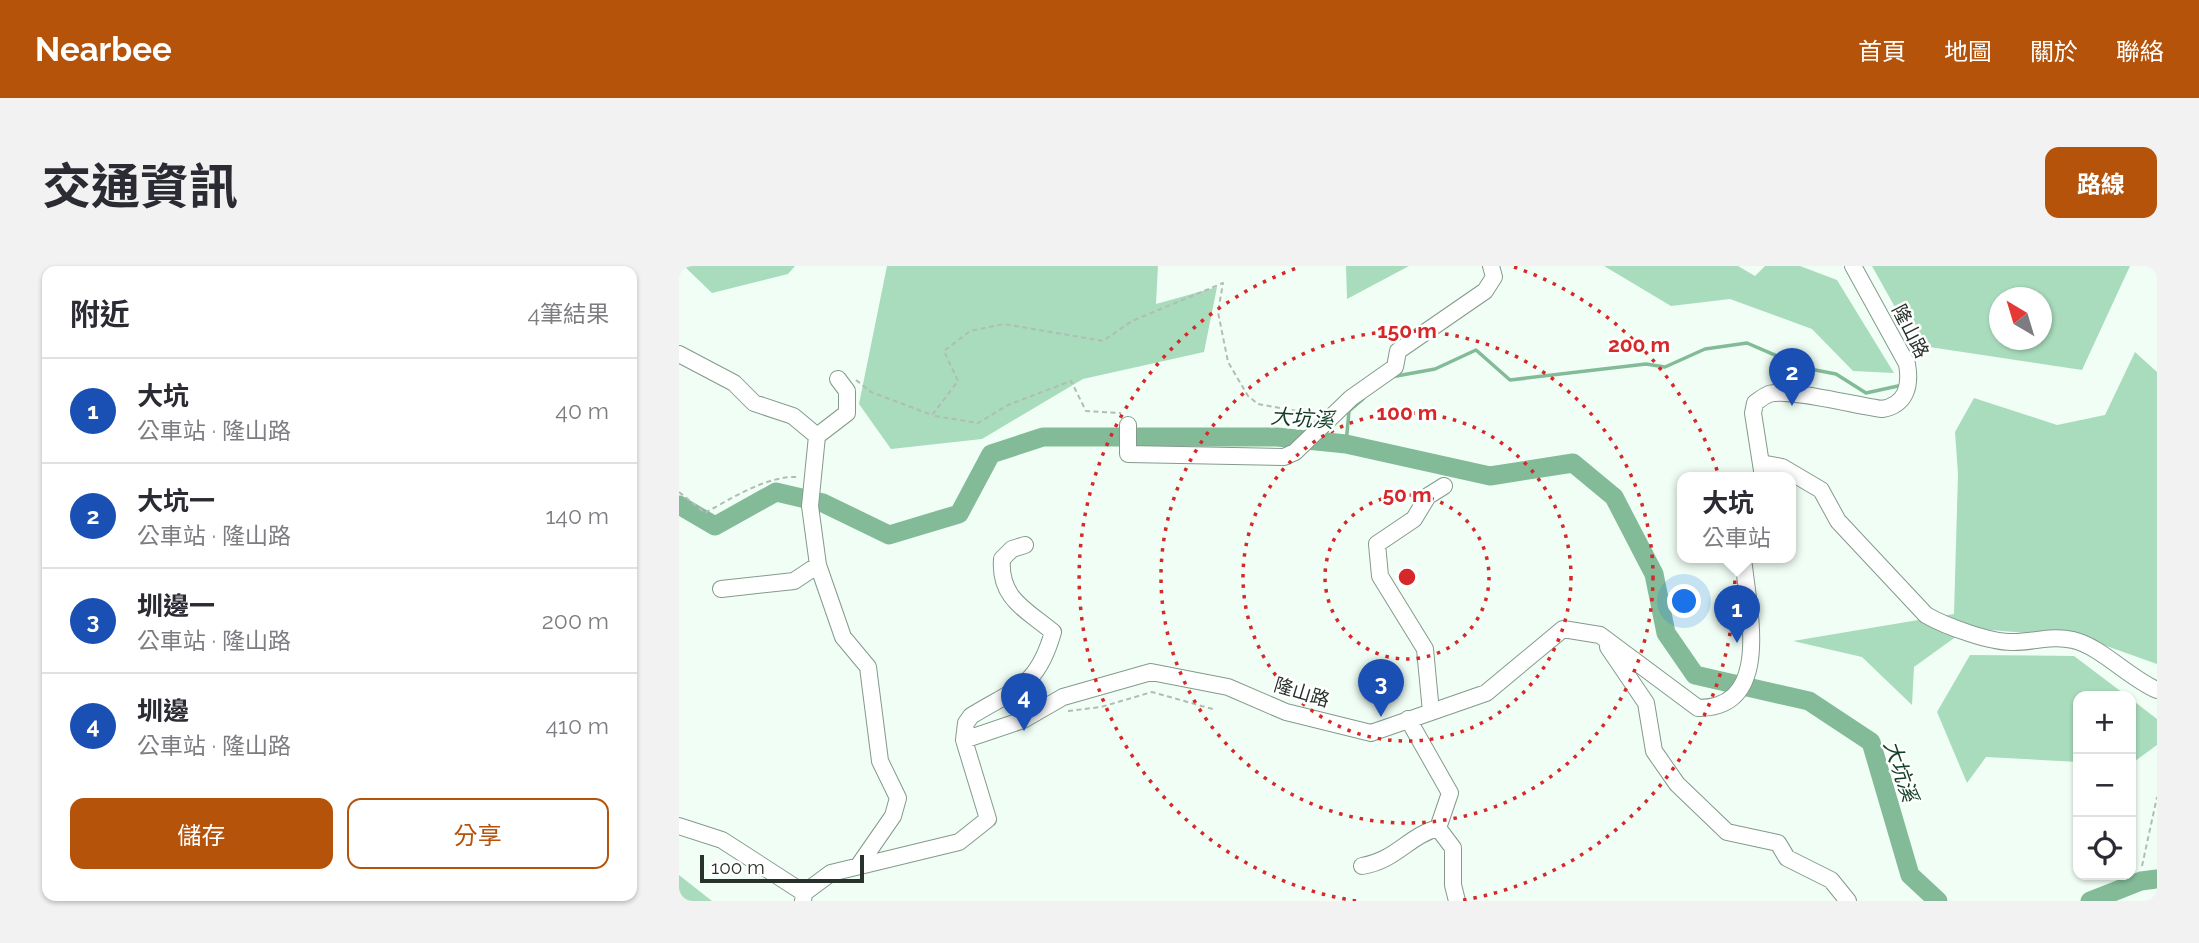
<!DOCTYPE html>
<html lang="zh-TW">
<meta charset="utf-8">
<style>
body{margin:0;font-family:Raleway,"Noto Sans TC",sans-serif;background:#f2f2f3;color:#2b2b33}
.controls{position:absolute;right:21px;bottom:21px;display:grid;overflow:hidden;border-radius:14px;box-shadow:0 2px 5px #0004}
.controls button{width:63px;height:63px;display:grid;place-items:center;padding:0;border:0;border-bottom:2px solid #e1e1e2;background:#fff;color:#2b2b33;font:35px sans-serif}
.compass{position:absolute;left:1310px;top:21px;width:63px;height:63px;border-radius:50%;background:#fff;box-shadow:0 2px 5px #0004;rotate:322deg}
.scale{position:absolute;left:21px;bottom:18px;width:164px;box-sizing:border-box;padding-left:7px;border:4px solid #28312b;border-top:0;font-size:19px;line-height:24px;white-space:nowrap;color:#28312b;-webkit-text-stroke:5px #fff;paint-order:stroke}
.you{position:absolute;left:1006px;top:336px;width:24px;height:24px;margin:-18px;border:5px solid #fff;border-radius:50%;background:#1a73e8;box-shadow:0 0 0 10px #1a73e833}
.badge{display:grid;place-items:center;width:46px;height:46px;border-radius:50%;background:#b45309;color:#fff;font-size:23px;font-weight:700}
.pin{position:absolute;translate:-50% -58px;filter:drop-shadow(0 2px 4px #0008)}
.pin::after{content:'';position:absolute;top:37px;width:24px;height:21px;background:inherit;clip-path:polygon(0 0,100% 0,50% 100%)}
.popup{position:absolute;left:998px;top:206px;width:119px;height:91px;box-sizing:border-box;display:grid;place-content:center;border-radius:14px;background:#fff;filter:drop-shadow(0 2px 5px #0005);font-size:23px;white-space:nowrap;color:#7c7c81}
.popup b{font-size:26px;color:#2b2b33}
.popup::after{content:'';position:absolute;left:50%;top:100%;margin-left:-14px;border:14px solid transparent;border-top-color:#fff}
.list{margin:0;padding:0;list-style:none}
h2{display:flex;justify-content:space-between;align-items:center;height:91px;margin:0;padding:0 28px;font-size:30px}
h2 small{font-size:23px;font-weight:400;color:#7c7c81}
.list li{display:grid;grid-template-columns:46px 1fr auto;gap:21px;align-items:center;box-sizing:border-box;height:105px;padding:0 28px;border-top:2px solid #e1e1e2}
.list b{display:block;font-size:26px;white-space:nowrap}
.list p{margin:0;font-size:23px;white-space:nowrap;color:#7c7c81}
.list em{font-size:23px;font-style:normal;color:#7c7c81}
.actions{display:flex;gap:14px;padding:21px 28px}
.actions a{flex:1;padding:16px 0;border:2px solid #b45309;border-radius:14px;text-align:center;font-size:24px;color:#b45309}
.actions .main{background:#b45309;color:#fff}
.icon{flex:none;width:38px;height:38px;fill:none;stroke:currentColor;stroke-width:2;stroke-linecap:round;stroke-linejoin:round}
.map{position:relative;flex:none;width:1478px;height:635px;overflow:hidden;border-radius:14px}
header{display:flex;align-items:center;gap:42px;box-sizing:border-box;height:98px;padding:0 35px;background:#b45309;color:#fff}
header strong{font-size:33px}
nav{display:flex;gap:38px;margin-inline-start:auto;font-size:24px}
.intro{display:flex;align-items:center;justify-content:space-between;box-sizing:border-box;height:168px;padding:0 42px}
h1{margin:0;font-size:49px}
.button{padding:18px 32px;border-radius:14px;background:#b45309;color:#fff;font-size:24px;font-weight:700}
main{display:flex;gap:42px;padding:0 42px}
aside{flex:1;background:#fff;border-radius:14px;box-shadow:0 2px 5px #0004}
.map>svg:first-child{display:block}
</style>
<header>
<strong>Nearbee</strong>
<nav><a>首頁</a><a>地圖</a><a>關於</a><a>聯絡</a></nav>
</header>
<div class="intro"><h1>交通資訊</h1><a class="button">路線</a></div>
<main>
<aside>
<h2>附近<small>4筆結果</small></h2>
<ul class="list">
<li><span class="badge" style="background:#1a4fb4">1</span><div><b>大坑</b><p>公車站 · 隆山路</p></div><em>40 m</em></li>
<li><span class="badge" style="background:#1a4fb4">2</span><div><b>大坑一</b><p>公車站 · 隆山路</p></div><em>140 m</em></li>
<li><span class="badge" style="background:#1a4fb4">3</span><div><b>圳邊一</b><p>公車站 · 隆山路</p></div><em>200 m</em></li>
<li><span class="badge" style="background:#1a4fb4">4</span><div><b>圳邊</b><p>公車站 · 隆山路</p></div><em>410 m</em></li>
</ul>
<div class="actions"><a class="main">儲存</a><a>分享</a></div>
</aside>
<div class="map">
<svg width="1478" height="635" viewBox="0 0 1478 635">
<rect width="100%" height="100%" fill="#f0fef5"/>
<!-- green -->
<path fill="#a9dcbc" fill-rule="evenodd" d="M 5,0 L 116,0 L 109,8 L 33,27 Z
M 208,0 L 479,0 L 477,38 L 538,21 L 525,86 L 404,113 L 303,173 L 212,183 L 180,138 Z
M 667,0 L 730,0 L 668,33 Z
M 925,0 L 1059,0 L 1076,10 L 1086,0 L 1121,0 L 1158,14 L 1215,107 L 1174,105 L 1133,63 L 1051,33 L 992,40 Z
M 1193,0 L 1451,0 L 1403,104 L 1237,79 ZM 1321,32 L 1363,32 L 1363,74 L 1321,74 Z
M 1456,86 L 1478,106 L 1478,398 L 1405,372 L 1289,362 L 1235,401 L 1233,439 L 1183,391 L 1114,375 L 1275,348 L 1279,208 L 1276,166 L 1295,132 L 1378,159 L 1426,149 Z
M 1291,389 L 1395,390 L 1448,430 L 1399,430 L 1399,496 L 1307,491 L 1288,517 L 1258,446 Z
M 1452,433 L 1478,453 L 1478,479 L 1452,498 Z
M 0,609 L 33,635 L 0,635 Z"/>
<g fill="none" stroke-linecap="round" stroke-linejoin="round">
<!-- stream -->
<path stroke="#83bb98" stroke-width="3.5" d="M 712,111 L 756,103 L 797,84 L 831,114 L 967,98 L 986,101 L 1026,83 L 1068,77 L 1126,102 L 1157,108 L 1187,127 L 1219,120
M 667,178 L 670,145 L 684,133"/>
<!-- river -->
<path stroke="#83bb98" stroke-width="19" d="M 0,239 L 36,260 L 97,226 L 144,237 L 210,269 L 280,248 L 312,188 L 364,171 L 598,171 L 667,178 L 811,210 L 894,197 L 935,231 L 975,308 L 987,367 L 1016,409 L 1130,435 L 1192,476 L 1231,609 L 1259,635
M 1411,635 L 1462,615 L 1478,613"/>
<defs>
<path id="minor" d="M 0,88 L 55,117 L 75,137 L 114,150 L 138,170 L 131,240 L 139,299 L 164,371 L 189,401 L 201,495 L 219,532 L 214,550 L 180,599
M 449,159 L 449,188 L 605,191 L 616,186 L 672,132 L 716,101 L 719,85 L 806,25 L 815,11 L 812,0
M 138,170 L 168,147 L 168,125 L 159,113
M 1082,197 L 1103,201 L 1142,224 L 1159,255 L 1247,349 C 1266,360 1312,377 1335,376 C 1355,376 1373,369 1394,374 C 1421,380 1450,412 1478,424
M 1084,211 L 1074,147 L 1076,137 C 1080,134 1085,130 1090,128 C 1109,122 1179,140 1203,143 C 1227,139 1232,120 1228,98 L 1174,0
M 42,323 L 115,315 L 139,299
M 929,381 L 967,437 L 975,485 L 998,518 L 1048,566 L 1099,577 L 1108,592 L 1152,614 L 1169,635
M 752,446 L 746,383 L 701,310 L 698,278 L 735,253 L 749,230 L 765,220
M 729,453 L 771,527 L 759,562 L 774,582 L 774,619 L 778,635
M 285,474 L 287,457 L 292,450 C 337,422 358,422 374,366 C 346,343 320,332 323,293 L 333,283 L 346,279
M 0,560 L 43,574 L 125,627
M 683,600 C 718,594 729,570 759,562
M 124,635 L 125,627 L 152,607 L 280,576 L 309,553 L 285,474 L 344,454 L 384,431 L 472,406 L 549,421 L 607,446 L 692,467 L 807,427 L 884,363 L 921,369 L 1019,442 C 1096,442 1068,340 1064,291"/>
</defs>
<!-- minor casing -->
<use href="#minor" stroke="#849a8c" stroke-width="18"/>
<!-- path -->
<path stroke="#b0bdb5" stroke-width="2" stroke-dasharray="5 3.5" stroke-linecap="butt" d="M 177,114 L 192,126 L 253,149 L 279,115 L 265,85 L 291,65 L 325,58 L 424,75 L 453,55 L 544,17 L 539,46 L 549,96 L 569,130 L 579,138 L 635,148
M 256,150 L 299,157 L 329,139 L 392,115 L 407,145 L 442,147
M 0,226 L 26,247 C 53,232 89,209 120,211
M 389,445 L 422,441 L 473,426 L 537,444
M 1463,600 L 1478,531"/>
<!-- minor -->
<use href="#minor" stroke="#fff" stroke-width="16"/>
</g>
<!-- distance rings -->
<g fill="none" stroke="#d62828" stroke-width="3.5" stroke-dasharray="3.5 7">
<circle cx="728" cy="311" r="82"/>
<circle cx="728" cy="311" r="164"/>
<circle cx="728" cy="311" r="246"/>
<path d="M677 635A328 328 0 0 1 621 1M835 1A328 328 0 0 1 779 635"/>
</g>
<g text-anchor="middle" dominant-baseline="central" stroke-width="5" stroke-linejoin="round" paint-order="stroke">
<!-- street labels -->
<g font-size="19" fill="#28312b" stroke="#fff">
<text transform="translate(1232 65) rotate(63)">隆山路</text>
<text transform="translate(623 426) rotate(17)">隆山路</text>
</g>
<!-- water labels -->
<g font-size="21" font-style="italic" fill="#103d26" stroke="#fff">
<text transform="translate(623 152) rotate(4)">大坑溪</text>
<text transform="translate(1222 505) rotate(71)">大坑溪</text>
</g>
</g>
<circle cx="728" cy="311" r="10" fill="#d62828" stroke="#fff" stroke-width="3.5"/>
<g font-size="21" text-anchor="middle" font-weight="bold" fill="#d62828" stroke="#fff" stroke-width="5" stroke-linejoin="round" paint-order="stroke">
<text x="728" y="72">150 m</text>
<text x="960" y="86">200 m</text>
<text x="728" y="154">100 m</text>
<text x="728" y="236">50 m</text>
</g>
</svg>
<div class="controls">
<button>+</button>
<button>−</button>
<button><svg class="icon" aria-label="locate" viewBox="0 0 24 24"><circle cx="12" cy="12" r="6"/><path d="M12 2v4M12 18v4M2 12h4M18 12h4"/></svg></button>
</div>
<svg class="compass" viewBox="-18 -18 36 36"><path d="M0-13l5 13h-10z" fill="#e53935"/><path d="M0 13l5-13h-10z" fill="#7c7c81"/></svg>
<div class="scale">100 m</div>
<div class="you"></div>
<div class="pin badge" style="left:1058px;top:377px;background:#1a4fb4">1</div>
<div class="popup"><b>大坑</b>公車站</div>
<div class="pin badge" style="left:1113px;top:140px;background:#1a4fb4">2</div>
<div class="pin badge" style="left:702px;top:451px;background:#1a4fb4">3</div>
<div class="pin badge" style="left:345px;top:465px;background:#1a4fb4">4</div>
</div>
</main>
